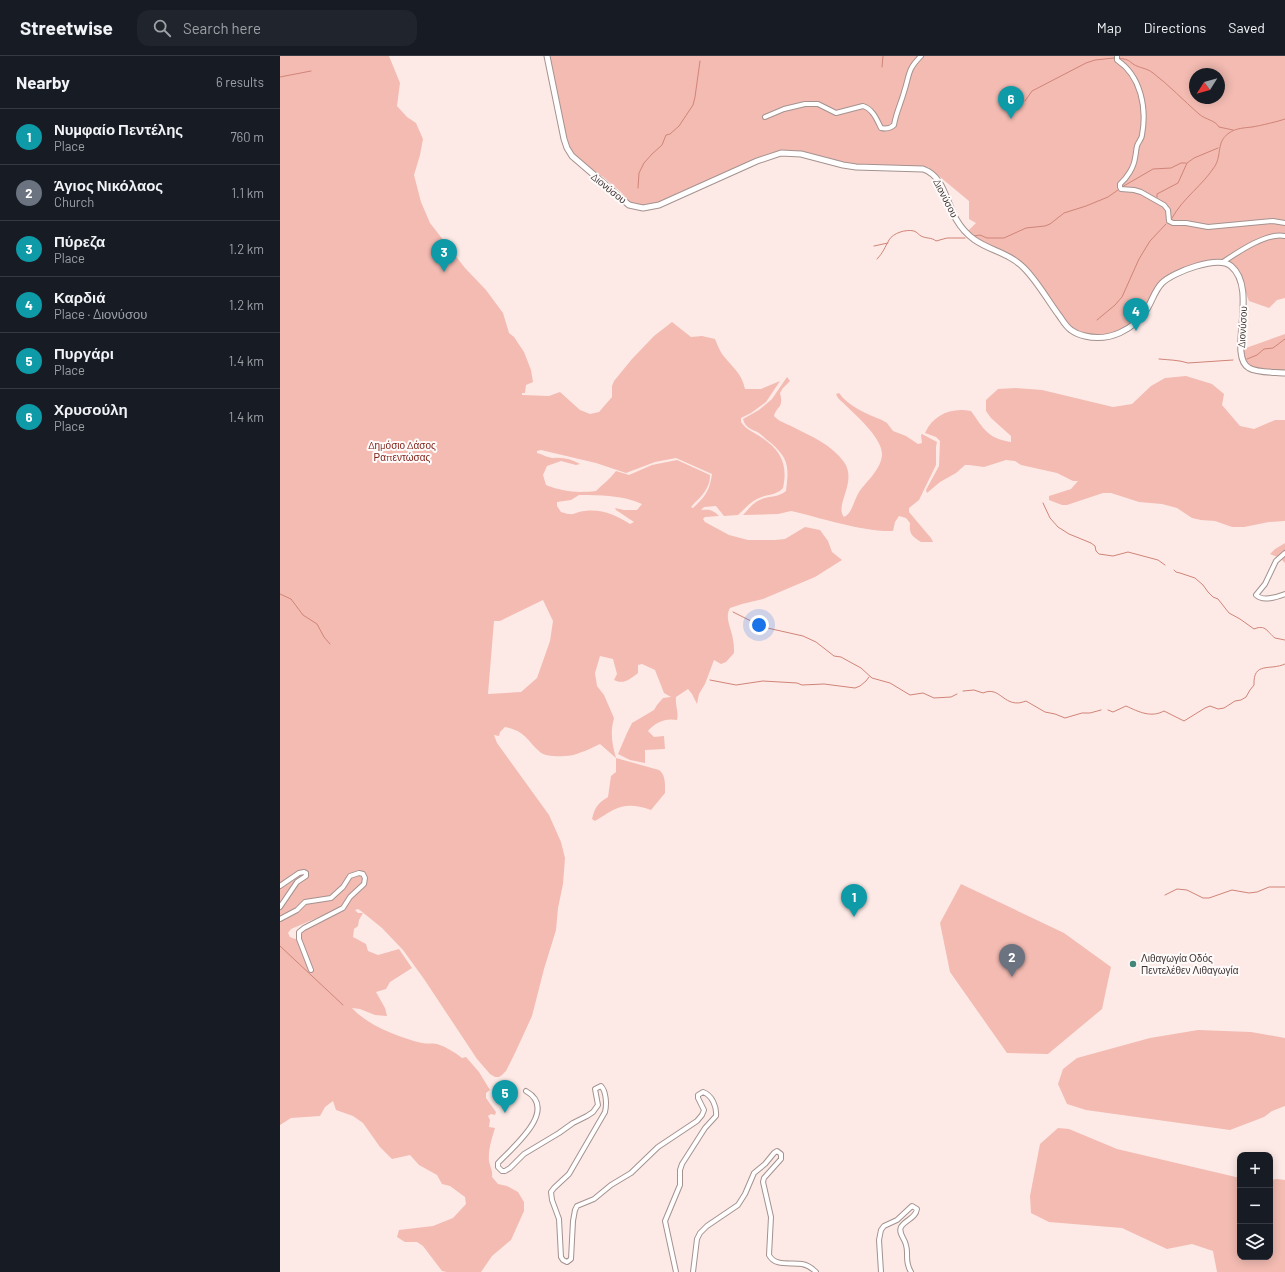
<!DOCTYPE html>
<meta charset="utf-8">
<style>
body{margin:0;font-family:Barlow,sans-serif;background:#20242c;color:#f1f3f6}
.controls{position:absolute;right:12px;bottom:12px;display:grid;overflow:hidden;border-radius:8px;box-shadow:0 2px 10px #0003}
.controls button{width:36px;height:36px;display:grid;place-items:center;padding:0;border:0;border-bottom:1px solid #363941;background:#171b24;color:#f1f3f6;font:20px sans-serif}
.compass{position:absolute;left:909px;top:12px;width:36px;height:36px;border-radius:50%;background:#171b24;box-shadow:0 2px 10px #0003;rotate:233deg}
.you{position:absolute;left:479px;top:569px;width:14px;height:14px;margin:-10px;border:3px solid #fff;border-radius:50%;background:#1a73e8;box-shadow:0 0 0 6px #1a73e833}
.badge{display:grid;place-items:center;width:26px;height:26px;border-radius:50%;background:#438679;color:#fff;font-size:13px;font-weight:700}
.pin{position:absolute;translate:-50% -33px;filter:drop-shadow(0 1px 2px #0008)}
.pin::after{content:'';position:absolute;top:21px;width:14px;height:12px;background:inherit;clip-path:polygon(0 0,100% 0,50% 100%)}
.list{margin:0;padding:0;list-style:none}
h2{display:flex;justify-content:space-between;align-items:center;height:52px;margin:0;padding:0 16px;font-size:17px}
h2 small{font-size:13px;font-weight:400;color:#9ea1a6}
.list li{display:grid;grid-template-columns:26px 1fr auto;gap:12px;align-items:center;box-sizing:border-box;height:56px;padding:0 16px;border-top:1px solid #363941}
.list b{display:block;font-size:15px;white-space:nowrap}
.list p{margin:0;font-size:13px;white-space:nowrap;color:#9ea1a6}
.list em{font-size:13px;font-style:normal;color:#9ea1a6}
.icon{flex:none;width:22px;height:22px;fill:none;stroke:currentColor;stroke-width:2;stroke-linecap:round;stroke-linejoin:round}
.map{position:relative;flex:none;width:1005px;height:1216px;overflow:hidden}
header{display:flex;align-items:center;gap:24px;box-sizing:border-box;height:56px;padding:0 20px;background:#171b24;border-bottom:1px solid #363941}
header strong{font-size:19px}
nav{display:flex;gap:22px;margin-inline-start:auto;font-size:14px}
.search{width:280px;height:36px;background:#20242c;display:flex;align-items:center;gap:10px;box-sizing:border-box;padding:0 14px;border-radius:12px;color:#9ea1a6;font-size:15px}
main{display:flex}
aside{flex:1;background:#171b24}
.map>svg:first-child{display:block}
</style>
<header>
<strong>Streetwise</strong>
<div class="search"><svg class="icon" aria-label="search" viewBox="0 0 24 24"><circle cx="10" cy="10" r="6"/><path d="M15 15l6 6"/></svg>Search here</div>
<nav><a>Map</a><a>Directions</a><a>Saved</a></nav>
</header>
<main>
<aside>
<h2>Nearby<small>6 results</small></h2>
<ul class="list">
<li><span class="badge" style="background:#0f9aa8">1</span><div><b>Νυμφαίο Πεντέλης</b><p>Place</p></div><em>760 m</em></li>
<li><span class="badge" style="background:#6b7280">2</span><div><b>Άγιος Νικόλαος</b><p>Church</p></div><em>1.1 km</em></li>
<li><span class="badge" style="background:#0f9aa8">3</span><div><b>Πύρεζα</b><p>Place</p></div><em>1.2 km</em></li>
<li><span class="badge" style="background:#0f9aa8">4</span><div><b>Καρδιά</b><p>Place · Διονύσου</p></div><em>1.2 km</em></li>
<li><span class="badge" style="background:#0f9aa8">5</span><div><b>Πυργάρι</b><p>Place</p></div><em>1.4 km</em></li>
<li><span class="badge" style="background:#0f9aa8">6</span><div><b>Χρυσούλη</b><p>Place</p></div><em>1.4 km</em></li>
</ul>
</aside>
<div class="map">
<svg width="1005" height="1216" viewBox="0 0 1005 1216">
<rect width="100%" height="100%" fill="#fdeae6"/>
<!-- green -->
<path fill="#f3bbb2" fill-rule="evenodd" d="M 0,0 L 109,0 L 120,27 L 117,50 L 127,61 L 136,67 L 143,83 L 140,99 L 134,119 L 141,146 L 150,167 L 185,212 L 206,234 L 223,257 L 229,277 L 234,281 L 244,296 L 251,314 L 253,326 L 246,329 L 245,337 L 242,337 L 242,339 L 269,340 L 280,336 L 300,354 L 310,358 L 319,356 L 332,341 L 332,330 L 334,325 L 352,303 L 374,280 L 392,266 L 411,281 L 422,280 L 435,283 C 437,288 439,293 442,298 C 451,310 462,317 465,333 L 481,333 L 500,325 L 486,346 L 471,357 L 461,362 L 461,366 C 465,372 469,374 476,378 C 498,391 509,405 503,432 C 496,440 485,438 477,443 C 469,447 464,454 458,459 L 444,460 L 436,450 L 424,451 L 421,454 C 430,453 433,454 439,460 L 425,461 L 423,463 L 425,466 L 449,479 L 468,484 L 495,484 L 505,483 L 525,471 L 540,474 L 548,485 L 552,496 L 562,504 L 535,521 L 483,543 L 462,548 L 450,552 C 444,562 452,573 453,584 C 454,588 454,593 454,597 L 446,606 L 441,608 L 434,604 L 425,628 L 419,638 L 417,648 L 412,638 L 408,633 L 396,641 C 395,650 399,656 397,664 C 385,662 376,666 368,675 L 374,681 L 384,680 L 385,693 L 365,694 L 365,707 L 350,704 L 338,698 L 347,677 L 352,667 L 374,654 L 377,649 L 383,642 L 391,641 L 384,637 L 375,614 L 362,608 L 358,609 L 358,617 C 350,623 344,629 334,624 L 337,618 L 333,603 L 320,600 L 315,617 L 317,630 L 324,639 L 334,662 C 330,677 332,688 336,702 L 379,714 C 386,719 385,729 385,737 L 371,754 C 345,745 337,751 315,765 L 312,763 C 315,751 318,747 328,741 L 331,720 L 336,716 L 336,702 L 320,688 C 313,691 306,695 299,697 C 292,701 266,702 260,696 C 246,683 245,675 225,671 L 220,676 L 219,680 L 214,679 L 217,687 L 269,759 L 281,786 L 285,802 L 283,828 L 278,852 L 276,874 L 264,913 L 252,960 L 235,997 L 226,1015 L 222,1019 L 219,1021 L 215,1021 L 210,1018 L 197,1003 L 144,923 L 123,894 L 102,872 L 81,855 L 78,853 L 75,854 L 78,857 L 83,857 L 79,864 L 78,870 L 74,873 L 73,881 L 86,888 L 88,895 L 98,899 L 119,893 L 132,912 L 110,926 L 106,933 L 96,936 L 105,952 L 107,960 L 95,959 L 80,953 L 72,952 C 87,969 120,982 142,987 C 147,988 152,987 157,988 C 166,991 175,996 182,1002 L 186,1001 L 199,1016 L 210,1034 L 206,1037 L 206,1042 L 216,1056 L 215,1059 L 211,1058 L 208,1060 L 210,1064 L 209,1071 L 215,1072 C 212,1082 208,1094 209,1105 C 210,1111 213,1114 212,1121 L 218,1128 L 227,1130 L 238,1136 L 244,1146 L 244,1155 L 231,1184 L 212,1200 L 201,1216 L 167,1216 L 162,1215 L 143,1190 L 137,1186 L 125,1186 L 117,1181 L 119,1174 L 153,1170 L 173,1162 L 186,1148 L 185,1141 L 170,1130 L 162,1128 L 157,1119 L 139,1109 L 130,1099 L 112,1103 L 100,1091 L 83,1067 L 73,1060 L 56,1054 L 53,1045 L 45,1051 L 40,1060 L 11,1062 L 0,1069 L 0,865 L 17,855 L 26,847 L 49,843 L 53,841 L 50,840 L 25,845 L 0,862 ZM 261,394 L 316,407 L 346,417 L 375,406 L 396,402 L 432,418 C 430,434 425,441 413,452 L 411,451 C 420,441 430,434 430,419 L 397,404 L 372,409 L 349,419 L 336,415 C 330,423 323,428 316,435 C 297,437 284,436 266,429 L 263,419 L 267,410 L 281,405 L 296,409 L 300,408 C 291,403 283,401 273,402 C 268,402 262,398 257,397 L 257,395 ZM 299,439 C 320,439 342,439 362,448 L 357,454 L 344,454 L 335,452 L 336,454 L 354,466 L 350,468 C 335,459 323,453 305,455 C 293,456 296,461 281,456 L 277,450 L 277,446 L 291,444 ZM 263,544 L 273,565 L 270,585 L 257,622 L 241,636 L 208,638 L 214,565 L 220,565 ZM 65,847 L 67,848 C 63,855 58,855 51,858 C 41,862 28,869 20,877 L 20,882 L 15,883 L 10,881 L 8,877 L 11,873 L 58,853 Z
M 269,0 L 1005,0 L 1005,242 L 997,244 L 989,252 L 969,245 C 964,234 964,221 956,211 C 943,195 915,209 900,215 C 895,217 889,218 886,221 C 875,228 872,241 866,251 C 853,273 822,288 798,276 C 794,274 791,271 788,268 L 743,208 L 695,182 L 688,175 L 696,167 L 689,163 L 689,145 L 648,111 L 575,109 L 506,95 L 491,97 L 480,101 L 380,147 L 366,150 L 352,148 L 347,143 L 342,137 L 322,120 L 316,119 L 293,99 L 288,90 ZM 915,18 L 939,18 L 939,42 L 915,42 Z
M 1005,278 L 1005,315 C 986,313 965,318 963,293 Z
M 906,320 L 932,328 L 944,338 L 942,349 L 960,370 L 974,373 L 995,364 L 1005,364 L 1005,465 L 989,466 L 964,471 L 952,471 L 935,465 L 921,464 L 912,462 L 897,452 L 882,448 L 859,446 L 831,437 L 823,437 L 787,449 L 782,449 L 769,444 L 769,440 L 791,433 L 798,425 L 793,425 L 777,417 L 741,409 L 735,405 L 726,404 L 704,411 L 689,409 L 685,409 L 676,417 L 660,426 L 647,437 L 646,434 L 659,410 L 660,385 L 656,381 L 645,377 C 653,359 671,351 691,355 C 704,373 707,382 731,386 L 731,380 L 711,362 L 706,355 L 706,344 L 718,333 L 736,332 L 762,334 L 833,351 L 852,348 L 871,330 L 885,322 Z
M 507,321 L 510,325 L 503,332 L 500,337 C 504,353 497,349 494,360 C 498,365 507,368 513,371 C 531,380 552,389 564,406 C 578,426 554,449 564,461 C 572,458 574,444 579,436 C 587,425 601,413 602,399 C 603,381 570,354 558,342 L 556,338 L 559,337 C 569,351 587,358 602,364 L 607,367 L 613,375 L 626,380 L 638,388 L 642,387 L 641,379 L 642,378 L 657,386 L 656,391 L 656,409 L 639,444 L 629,452 L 629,456 L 651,482 L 653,486 L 641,486 C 632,480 629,478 630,467 L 626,462 L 619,460 L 615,466 L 613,475 C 582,476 542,462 511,455 L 498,458 L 463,459 C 469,453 473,446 482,443 C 490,440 499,441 506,435 C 509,411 509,403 491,387 C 487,384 483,380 479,377 C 472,373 465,372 463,363 L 479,354 L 492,343 Z
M 1005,487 L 1005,507 L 1000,502 L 990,498 L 995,493 Z
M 681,828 L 784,877 L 831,911 L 822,953 L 768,998 L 727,997 L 670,916 L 660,867 Z
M 918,974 L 971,976 L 1005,982 L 1005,1050 L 992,1055 L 984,1061 L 950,1074 L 806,1054 L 787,1048 L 778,1028 L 783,1013 L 797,1002 L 870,982 Z
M 778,1072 L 789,1073 L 837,1093 L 960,1122 L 960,1201 L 990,1201 L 990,1124 L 997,1123 L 1005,1124 L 1005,1216 L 937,1216 L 933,1195 L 912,1188 L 887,1193 L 842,1172 L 769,1166 L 751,1157 L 750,1140 L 760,1088 Z"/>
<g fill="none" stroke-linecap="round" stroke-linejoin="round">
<!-- stream -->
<path stroke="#d18478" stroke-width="1" d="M 839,2 C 848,4 847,3 853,8 C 859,12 867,12 873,17 C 889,29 904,45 919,58 C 926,64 935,64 939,71 L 953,74
M 602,11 L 603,0
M 0,21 L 31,15
M 745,45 L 752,35 L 806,7 L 815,4 L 834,2
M 842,131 L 873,113 L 891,112 L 901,107 L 906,107
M 358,132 L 359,117 L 364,107 L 372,98 L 382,89 L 386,79 L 390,78 L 399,70 L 413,49 L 415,41 L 420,5
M 877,141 L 877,138 L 898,127 L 907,107 L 914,102 L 938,92
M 892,162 C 903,142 923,129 935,110 C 942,98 936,86 949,77 C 956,72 964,72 972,71 C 979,70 1000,65 1005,63
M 694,180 L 700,179 L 707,182 L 724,182 L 746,172 L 765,170 L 770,168 L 784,157 L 806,150 L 828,141 L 838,134
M 594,190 L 608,187
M 597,203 C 603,197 605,191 609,184 C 613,177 626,173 634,175 C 637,176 639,179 641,180 C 647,183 651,181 656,185 L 667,182 L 685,182
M 817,264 L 835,249 L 842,241 L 859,203 L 870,185 L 886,168
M 879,303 C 889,304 899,304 908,307 L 953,304
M 967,303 L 977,299 L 984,293 L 993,292 L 1005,283
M 763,447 L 770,462 L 778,471 L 789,478 L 811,487 L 815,490 L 816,495 L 819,498 L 833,500 L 848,496 L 878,504 L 885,509
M 894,514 L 896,516 L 900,517 L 915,522 L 923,529 L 928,536 L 933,541 L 938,543 L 949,557 L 960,563 L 974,573 C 986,568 987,576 995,582 C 998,583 1002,583 1005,584
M 0,538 L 11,543 L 23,559 L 37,568 L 44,581 L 50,588
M 453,556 L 483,571 L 523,580 L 536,586 L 554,600 L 561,601 L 570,606 L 581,612 L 592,622 L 610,627 L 630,639 L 643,637 L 654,642 L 671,641 L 677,638
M 430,624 L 456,629 L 483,625 L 517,627 L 522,629 L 544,628 L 575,632 L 580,630 L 586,625 L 589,621
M 683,635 L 694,634 L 703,637 C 721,629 724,654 746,645 L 765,656 L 775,658 L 785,662 L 802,657 L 810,657 L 821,654
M 828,654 L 833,656 L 846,650 C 859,656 871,662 884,655 L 904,665 L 925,652 L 930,650 L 938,653 L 944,652 L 955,645 L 961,644 L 966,641 L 970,634 L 974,629 C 973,605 990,615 1005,608
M 885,839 L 897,833 L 907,834 L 923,842 L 929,842 L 952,834 L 969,837 L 977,836 L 989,831 L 1005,831
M 0,890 L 63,949"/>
<defs>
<path id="minor" d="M 837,0 L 837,4 C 861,20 867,52 862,79 C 862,83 858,86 857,90 C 856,94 856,98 855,102 C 854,111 847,122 840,128 L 840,131 L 841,133 L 854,134 L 861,136 L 884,149 L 888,154 L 889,165 L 893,167 L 906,167 L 928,171 L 993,165 L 1005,167
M 485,61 L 504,53 L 525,48 L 538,48 L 556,57 L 583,50 C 593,53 597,64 601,72 C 606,73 611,72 614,69 C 616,57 621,47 624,36 C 630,18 627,14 641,0
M 943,206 C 958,196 987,176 1005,180
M 1005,497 L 996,505 L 985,528 L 976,539 C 983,546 997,541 1005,538
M 0,830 L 19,817 L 24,816 L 26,817 L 26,820 L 17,826 L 0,851
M 0,863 L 17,854 L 25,846 L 51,842 L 63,831 L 70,820 L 79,817 L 83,818 L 85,822 L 84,828 L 70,841 L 63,852 L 24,872 L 19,876 L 19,883 L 31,914
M 246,1035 C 279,1054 233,1091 218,1107 L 218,1111 L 222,1115 L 225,1115 L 230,1112 L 244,1098 L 279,1077 L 293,1067 L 307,1060 L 313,1056 L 318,1049 L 315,1033 L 321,1030 C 326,1035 327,1048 325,1056 L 289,1118 L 274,1132 L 271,1136 L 272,1144 L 279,1163 L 281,1201 L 283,1204 L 287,1206 L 291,1203 L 293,1165 L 295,1154 L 297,1150 L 314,1143 L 331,1129 L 351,1117 L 378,1091 L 417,1065 L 422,1059 L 424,1054 L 418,1042 L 418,1039 L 423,1036 C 432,1039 437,1051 436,1060 L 425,1072 L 402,1108 L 400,1114 L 400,1129 L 385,1165 L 396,1216
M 413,1216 L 417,1183 L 420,1177 L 427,1170 L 458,1149 L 465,1138 L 474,1117 L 485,1108 L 494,1097 L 497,1095 L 501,1098 L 501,1103 L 484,1122 L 483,1126 L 491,1161 L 489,1199 C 495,1211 511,1206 522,1208 C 528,1209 532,1212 536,1216
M 601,1216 L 599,1184 L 601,1174 L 604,1170 L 617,1164 L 632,1150 L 637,1153 C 636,1162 625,1164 621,1171 C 618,1177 625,1183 626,1189 C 629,1199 624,1204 631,1216"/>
<path id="major" d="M 267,0 L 284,83 L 287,92 L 292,100 L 349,149 L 363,152 L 379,149 L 477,105 L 501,97 L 521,98 L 563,109 L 576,111 L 643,113 C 664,120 666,146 676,163 C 695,196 722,190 744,212 C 757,225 767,243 778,258 C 782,263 785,270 791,274 C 795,277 800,279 805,280 C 829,286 854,274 867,253 C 872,245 875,234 882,227 C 893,216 938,199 951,210 C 979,233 947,300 969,312 C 977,317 996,316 1005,317"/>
</defs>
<!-- minor casing -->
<use href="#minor" stroke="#a4928f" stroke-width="6"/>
<!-- major casing -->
<use href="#major" stroke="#a4928f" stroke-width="7"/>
<!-- minor -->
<use href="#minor" stroke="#fff" stroke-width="4"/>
<!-- major -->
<use href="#major" stroke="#fff" stroke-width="5"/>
</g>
<!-- markers -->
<circle fill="#438679" stroke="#fffbfa" stroke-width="1.5" cx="853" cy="908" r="4"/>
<g text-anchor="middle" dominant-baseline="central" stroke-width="4" stroke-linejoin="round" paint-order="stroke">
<!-- street labels -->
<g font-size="10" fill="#3e3635" stroke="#fffbfa">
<text transform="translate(329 132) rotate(39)">Διονύσου</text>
<text transform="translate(666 142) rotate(63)">Διονύσου</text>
<text transform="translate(962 271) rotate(-87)">Διονύσου</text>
</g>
<!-- park labels -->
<g font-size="10" fill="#7c1f17" stroke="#fffbfa">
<text x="122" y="389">Δημόσιο Δάσος<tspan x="122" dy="12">Ραπεντώσας</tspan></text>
</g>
<!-- poi labels -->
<g font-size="10" fill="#3e3635" stroke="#fffbfa" text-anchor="start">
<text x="861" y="902">Λιθαγωγία Οδός<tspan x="861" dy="12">Πεντελέθεν Λιθαγωγία</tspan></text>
</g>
</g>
</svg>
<div class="controls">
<button>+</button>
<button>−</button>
<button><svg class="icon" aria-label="layers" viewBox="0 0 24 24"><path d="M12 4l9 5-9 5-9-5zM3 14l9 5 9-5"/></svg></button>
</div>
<svg class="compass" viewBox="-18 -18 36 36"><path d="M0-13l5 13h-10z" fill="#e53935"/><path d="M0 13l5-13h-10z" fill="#9ea1a6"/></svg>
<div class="you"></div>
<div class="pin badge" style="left:574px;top:861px;background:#0f9aa8">1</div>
<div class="pin badge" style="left:732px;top:921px;background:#6b7280">2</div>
<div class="pin badge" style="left:164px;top:216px;background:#0f9aa8">3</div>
<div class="pin badge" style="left:856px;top:275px;background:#0f9aa8">4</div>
<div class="pin badge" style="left:225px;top:1057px;background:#0f9aa8">5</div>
<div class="pin badge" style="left:731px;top:63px;background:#0f9aa8">6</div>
</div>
</main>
